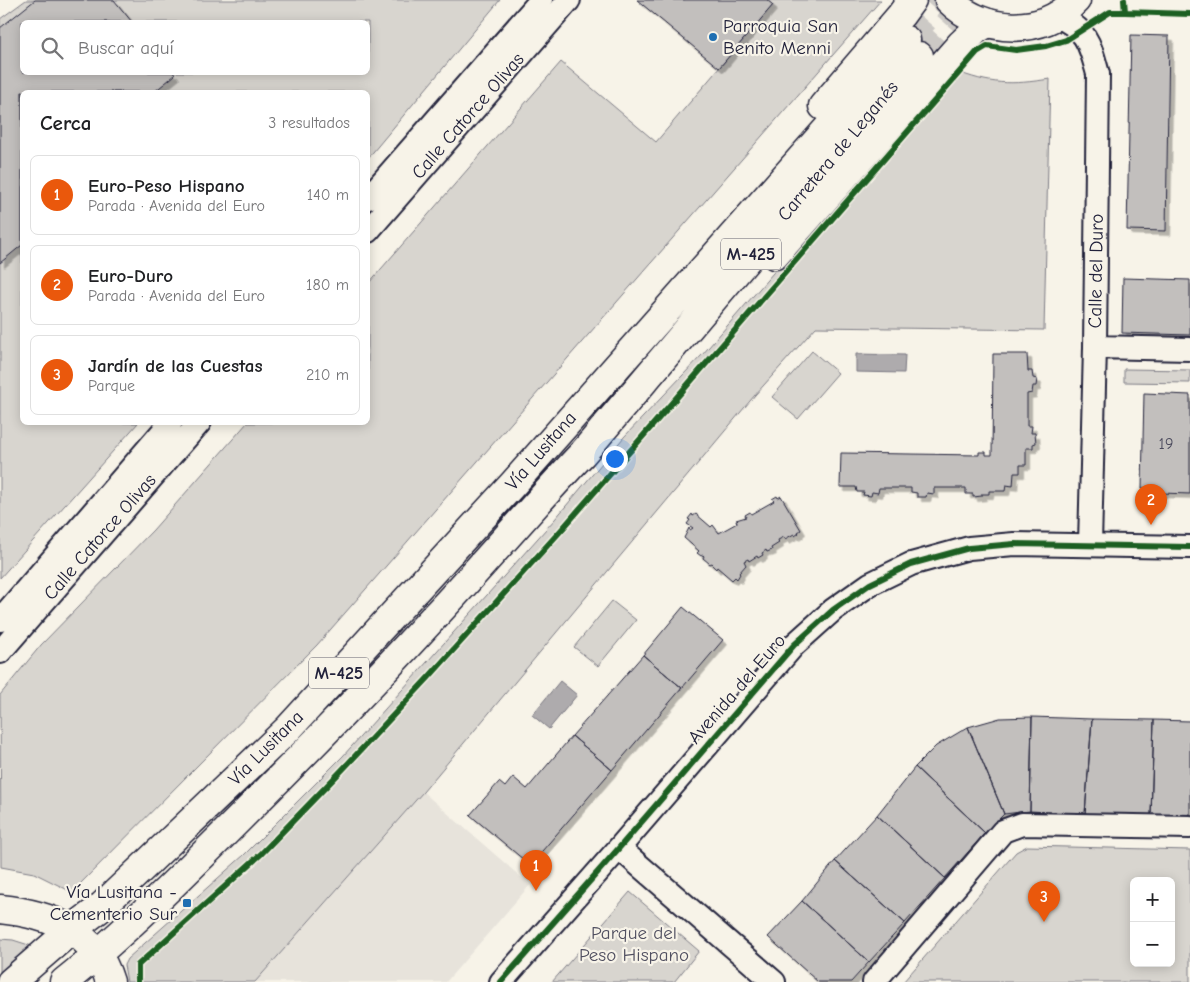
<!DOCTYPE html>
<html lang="es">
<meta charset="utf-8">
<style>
body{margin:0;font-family:"Comic Neue",sans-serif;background:#f6f6f6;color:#202124}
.controls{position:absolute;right:15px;bottom:15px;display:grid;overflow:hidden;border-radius:8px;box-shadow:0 2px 12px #0003}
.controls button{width:45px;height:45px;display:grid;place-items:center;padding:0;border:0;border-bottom:1px solid #e0e0e0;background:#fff;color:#202124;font:25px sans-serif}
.you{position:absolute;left:614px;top:458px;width:18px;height:18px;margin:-12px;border:4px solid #fff;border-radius:50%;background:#1a73e8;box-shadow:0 0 0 8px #1a73e833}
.badge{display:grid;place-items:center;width:32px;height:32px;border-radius:50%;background:#ea580c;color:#fff;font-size:16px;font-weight:700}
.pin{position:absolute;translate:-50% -41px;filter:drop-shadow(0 1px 2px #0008)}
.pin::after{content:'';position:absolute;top:26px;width:18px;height:15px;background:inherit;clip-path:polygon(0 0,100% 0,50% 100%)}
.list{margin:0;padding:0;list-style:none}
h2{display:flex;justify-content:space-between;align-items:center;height:65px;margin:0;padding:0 20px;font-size:21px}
h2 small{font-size:16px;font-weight:400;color:#757577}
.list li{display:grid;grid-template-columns:32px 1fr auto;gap:15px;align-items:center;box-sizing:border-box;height:80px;margin:0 10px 10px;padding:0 10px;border:1px solid #e0e0e0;border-radius:8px}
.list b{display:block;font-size:19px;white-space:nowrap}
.list p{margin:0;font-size:16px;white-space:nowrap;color:#757577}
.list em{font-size:16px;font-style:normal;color:#757577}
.icon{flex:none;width:28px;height:28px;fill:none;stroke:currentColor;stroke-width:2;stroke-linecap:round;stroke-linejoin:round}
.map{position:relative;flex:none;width:1190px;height:982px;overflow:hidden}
.search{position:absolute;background:#fff;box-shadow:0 2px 12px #0003;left:20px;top:20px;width:350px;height:55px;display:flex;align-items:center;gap:12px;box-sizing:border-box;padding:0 18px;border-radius:8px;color:#757577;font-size:19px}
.panel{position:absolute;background:#fff;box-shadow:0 2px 12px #0003;left:20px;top:90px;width:350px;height:335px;border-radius:8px}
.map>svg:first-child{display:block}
</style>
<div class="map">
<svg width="1190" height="982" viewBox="0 0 1190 982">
<defs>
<filter id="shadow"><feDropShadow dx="4.5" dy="4.5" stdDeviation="0" flood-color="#0004"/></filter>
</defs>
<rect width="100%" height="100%" fill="#f7f3e8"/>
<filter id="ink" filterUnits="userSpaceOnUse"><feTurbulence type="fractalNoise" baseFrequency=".02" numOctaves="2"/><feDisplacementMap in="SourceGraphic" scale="10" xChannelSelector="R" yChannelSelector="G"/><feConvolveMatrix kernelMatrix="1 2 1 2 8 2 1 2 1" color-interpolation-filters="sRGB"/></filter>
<g filter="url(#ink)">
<!-- built -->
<path fill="#e7e3db" d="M 423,792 L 530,885 L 446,982 L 255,982 Z"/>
<!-- green -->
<path fill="#d8d5cf" stroke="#7d7c85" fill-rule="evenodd" d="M 26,0 L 500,0 L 368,158 L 368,92 L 22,92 L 22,422 L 138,423 L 0,578 L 0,19 ZM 22,22 L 368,22 L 368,72 L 22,72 Z
M 767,0 L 881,0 L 317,645 L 72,892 L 34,873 L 1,867 L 0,695 L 41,645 L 153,530 L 247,423 L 368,422 L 368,284 L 561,62 L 656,142 L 773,5 Z
M 953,70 C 990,85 1011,85 1050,79 L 1044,330 L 816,327 L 755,395 L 423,792 L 255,982 L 127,982 L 124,965 L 127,959 L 244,855 L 343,756 L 555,519 L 624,437 L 702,355 L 889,139 Z
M 812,351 L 838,373 L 798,419 L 772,397 Z
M 1124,369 L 1190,370 L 1190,383 L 1124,382 Z
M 612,601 L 636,620 L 598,666 L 574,647 Z
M 1027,846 L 1190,850 L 1190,982 L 903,982 L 1016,852 ZM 1134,881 L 1171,881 L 1171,963 L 1134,963 Z
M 630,892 L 699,951 L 674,982 L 552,982 Z
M 0,939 L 13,940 L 35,947 L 0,976 Z"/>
<!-- water -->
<path fill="#aeabad" stroke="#76747f" d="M 856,354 L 905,355 L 904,373 L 856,372 Z
M 560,681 L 577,695 L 549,729 L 532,715 Z"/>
<!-- building -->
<path fill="#c2bfbd" stroke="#22223b" filter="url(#shadow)" d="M 35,0 L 114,0 L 132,22 L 22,22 L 22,72 L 173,72 L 175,75 L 154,92 L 22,92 L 22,245 L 0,263 L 0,28 Z
M 637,0 L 767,0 L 773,5 L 719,68 Z
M 1131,35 L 1169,36 L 1166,231 L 1127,230 Z
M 1123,278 L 1190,280 L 1190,335 L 1122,333 Z
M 993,354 L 1027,354 L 1028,371 L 1032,371 L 1033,378 L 1037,379 L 1036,386 L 1033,386 L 1032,393 L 1027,394 L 1027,426 L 1032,426 L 1031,433 L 1035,433 L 1036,443 L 1033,444 L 1033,448 L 1026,448 L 1026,465 L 1020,465 L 1020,473 L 1014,473 L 1013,486 L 1006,485 L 1005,491 L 989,491 L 989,494 L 982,494 L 982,496 L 973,497 L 973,494 L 966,494 L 966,488 L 934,488 L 934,494 L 927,493 L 926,497 L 917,497 L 917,493 L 911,492 L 911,488 L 879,488 L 878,493 L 872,492 L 871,496 L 863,495 L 864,492 L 857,492 L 856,487 L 840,487 L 841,453 L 979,455 L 979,452 L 986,452 L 986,455 L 992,455 Z
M 1144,393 L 1190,395 L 1190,494 L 1161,493 L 1161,488 L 1142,488 Z
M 777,496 L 778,498 L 781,496 L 801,530 L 798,532 L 799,533 L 795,536 L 794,534 L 785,539 L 784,537 L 778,540 L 779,543 L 771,548 L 772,550 L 767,552 L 766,550 L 762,553 L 763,555 L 758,558 L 757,556 L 749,561 L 748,559 L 744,561 L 746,565 L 739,573 L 740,574 L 737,579 L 735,577 L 732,580 L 717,567 L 716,569 L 712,565 L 713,564 L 712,563 L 710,564 L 703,558 L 704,556 L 703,555 L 701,556 L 697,553 L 699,551 L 684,538 L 689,528 L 690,530 L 693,528 L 687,524 L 690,520 L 688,519 L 692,514 L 693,516 L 696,514 L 711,527 L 713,525 L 719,533 L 737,523 L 736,520 L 746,517 L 745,515 L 750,512 L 751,514 L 774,501 L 772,499 Z
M 683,607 L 723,640 L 682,688 L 643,655 Z
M 643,655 L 682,688 L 612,770 L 572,736 Z
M 1032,717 L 1092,719 L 1085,814 L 1030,811 Z
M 1032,717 L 1030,811 L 1004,814 L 968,727 L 1000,718 Z
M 1092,719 L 1154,720 L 1151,816 L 1085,814 Z
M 1154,720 L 1190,721 L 1190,817 L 1151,816 Z
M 968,727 L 1004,814 L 985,833 L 915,767 L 936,746 Z
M 572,736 L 612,770 L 530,865 L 470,815 L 499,782 L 505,787 L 513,777 L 527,789 Z
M 915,767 L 985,833 L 945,878 L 877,815 Z
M 877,815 L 945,878 L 905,923 L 835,861 Z
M 835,861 L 905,923 L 869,962 L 802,901 Z
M 802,901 L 869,962 L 851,982 L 818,982 L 768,937 Z"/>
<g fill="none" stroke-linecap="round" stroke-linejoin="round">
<!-- primary-tunnel -->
<path stroke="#ccc9c5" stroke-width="28" stroke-dasharray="28 14" stroke-linecap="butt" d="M 906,40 L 941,0
M 919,56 L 969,0"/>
<defs>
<path id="street" d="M 1056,16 C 1087,28 1090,45 1098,74 L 1095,347 L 1090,544
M 368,198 L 541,0
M 368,231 L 569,0
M 1095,347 L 1190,349
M 0,620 L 171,422
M 0,652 L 200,422
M 619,848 L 774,982
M 501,982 L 619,848 L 794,645 L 833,610 L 870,584 L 911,564 L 969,548 L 1014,544 L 1190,547
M 874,982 L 1003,831 L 1022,824 L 1190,827"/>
<path id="secondary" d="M 949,0 C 983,34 1043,37 1076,0
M 0,909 C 48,914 95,930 110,982"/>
<path id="primary" d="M 823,106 L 901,15 L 912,0
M 775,255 L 961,44 L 977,29 L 988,23
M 11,982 L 71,930 L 99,909 L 288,729 L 513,484 L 906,40
M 64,982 C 126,932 184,874 241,817 C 306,752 371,686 433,618 C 484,564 532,507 583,453 L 919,56"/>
</defs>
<!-- street casing -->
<use href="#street" stroke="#22223b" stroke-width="26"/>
<!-- secondary casing -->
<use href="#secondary" stroke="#22223b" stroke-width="31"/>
<!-- primary casing -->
<use href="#primary" stroke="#22223b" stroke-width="31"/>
<!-- street -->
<use href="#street" stroke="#f7f3e8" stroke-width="22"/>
<!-- secondary -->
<use href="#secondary" stroke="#f7f3e8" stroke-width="28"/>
<!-- primary -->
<use href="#primary" stroke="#f7f3e8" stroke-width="28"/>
<defs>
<path id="cycleway" d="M 1125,12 L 1190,14
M 138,982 L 138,965 L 261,854 L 343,769 L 428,678 L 564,527 L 977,52 L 987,46 L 1016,50 L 1046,46 L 1066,40 L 1110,12 L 1125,12 L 1124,0
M 501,982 L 619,848 L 794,645 L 833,610 L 870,584 L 911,564 L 969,548 L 1014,544 L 1190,547"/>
</defs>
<!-- cycleway casing -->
<use href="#cycleway" stroke="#f7f3e8" stroke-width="9"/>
<!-- cycleway -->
<use href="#cycleway" stroke="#1b5e20" stroke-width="6"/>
</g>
</g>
<!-- markers -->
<g fill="#1f6fb2" stroke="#f7f3e8" stroke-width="2">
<circle cx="713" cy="37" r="5"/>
<rect x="182" y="898" width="10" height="10" rx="2.5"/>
</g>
<g text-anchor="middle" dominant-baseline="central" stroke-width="4.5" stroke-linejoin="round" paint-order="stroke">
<!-- number labels -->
<g font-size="16" fill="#4a495c">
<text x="1166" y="444">19</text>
</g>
<!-- shield labels -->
<g fill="#f7f3e8" stroke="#62616f" stroke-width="1">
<rect x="721" y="238.5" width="60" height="31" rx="4"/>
<rect x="309" y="657.5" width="60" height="31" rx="4"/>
</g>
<g font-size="18" font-weight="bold" fill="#22223b">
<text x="751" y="254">M-425</text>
<text x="339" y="673">M-425</text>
</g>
<!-- poi labels -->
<g font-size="19" fill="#22223b" stroke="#f7f3e8" text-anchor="start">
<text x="723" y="26">Parroquia San<tspan x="723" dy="22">Benito Menni</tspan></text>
<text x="177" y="892" text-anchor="end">Vía Lusitana -<tspan x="177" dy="22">Cementerio Sur</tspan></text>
</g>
<!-- street labels -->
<g font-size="19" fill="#22223b" stroke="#f7f3e8">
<text transform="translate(468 116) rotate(-49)">Calle Catorce Olivas</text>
<text transform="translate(838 151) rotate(-50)">Carretera de Leganés</text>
<text transform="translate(1096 271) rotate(-89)">Calle del Duro</text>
<text transform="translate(541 451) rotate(-49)">Vía Lusitana</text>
<text transform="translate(100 537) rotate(-49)">Calle Catorce Olivas</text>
<text transform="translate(737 689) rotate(-49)">Avenida del Euro</text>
<text transform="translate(266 748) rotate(-45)">Vía Lusitana</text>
</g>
<!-- park labels -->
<g font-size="19" fill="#504f60" stroke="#f7f3e8">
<text x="634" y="933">Parque del<tspan x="634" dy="22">Peso Hispano</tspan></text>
</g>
</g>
</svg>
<div class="controls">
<button>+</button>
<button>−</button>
</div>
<div class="you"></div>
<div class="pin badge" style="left:536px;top:891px">1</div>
<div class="pin badge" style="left:1151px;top:525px">2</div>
<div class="pin badge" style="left:1044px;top:922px">3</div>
<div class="search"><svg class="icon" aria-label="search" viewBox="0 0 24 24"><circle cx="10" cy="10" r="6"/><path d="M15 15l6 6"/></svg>Buscar aquí</div>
<section class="panel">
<h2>Cerca<small>3 resultados</small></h2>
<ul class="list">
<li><span class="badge">1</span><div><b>Euro-Peso Hispano</b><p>Parada · Avenida del Euro</p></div><em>140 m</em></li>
<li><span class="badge">2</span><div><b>Euro-Duro</b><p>Parada · Avenida del Euro</p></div><em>180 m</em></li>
<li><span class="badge">3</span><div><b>Jardín de las Cuestas</b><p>Parque</p></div><em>210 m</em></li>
</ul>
</section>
</div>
